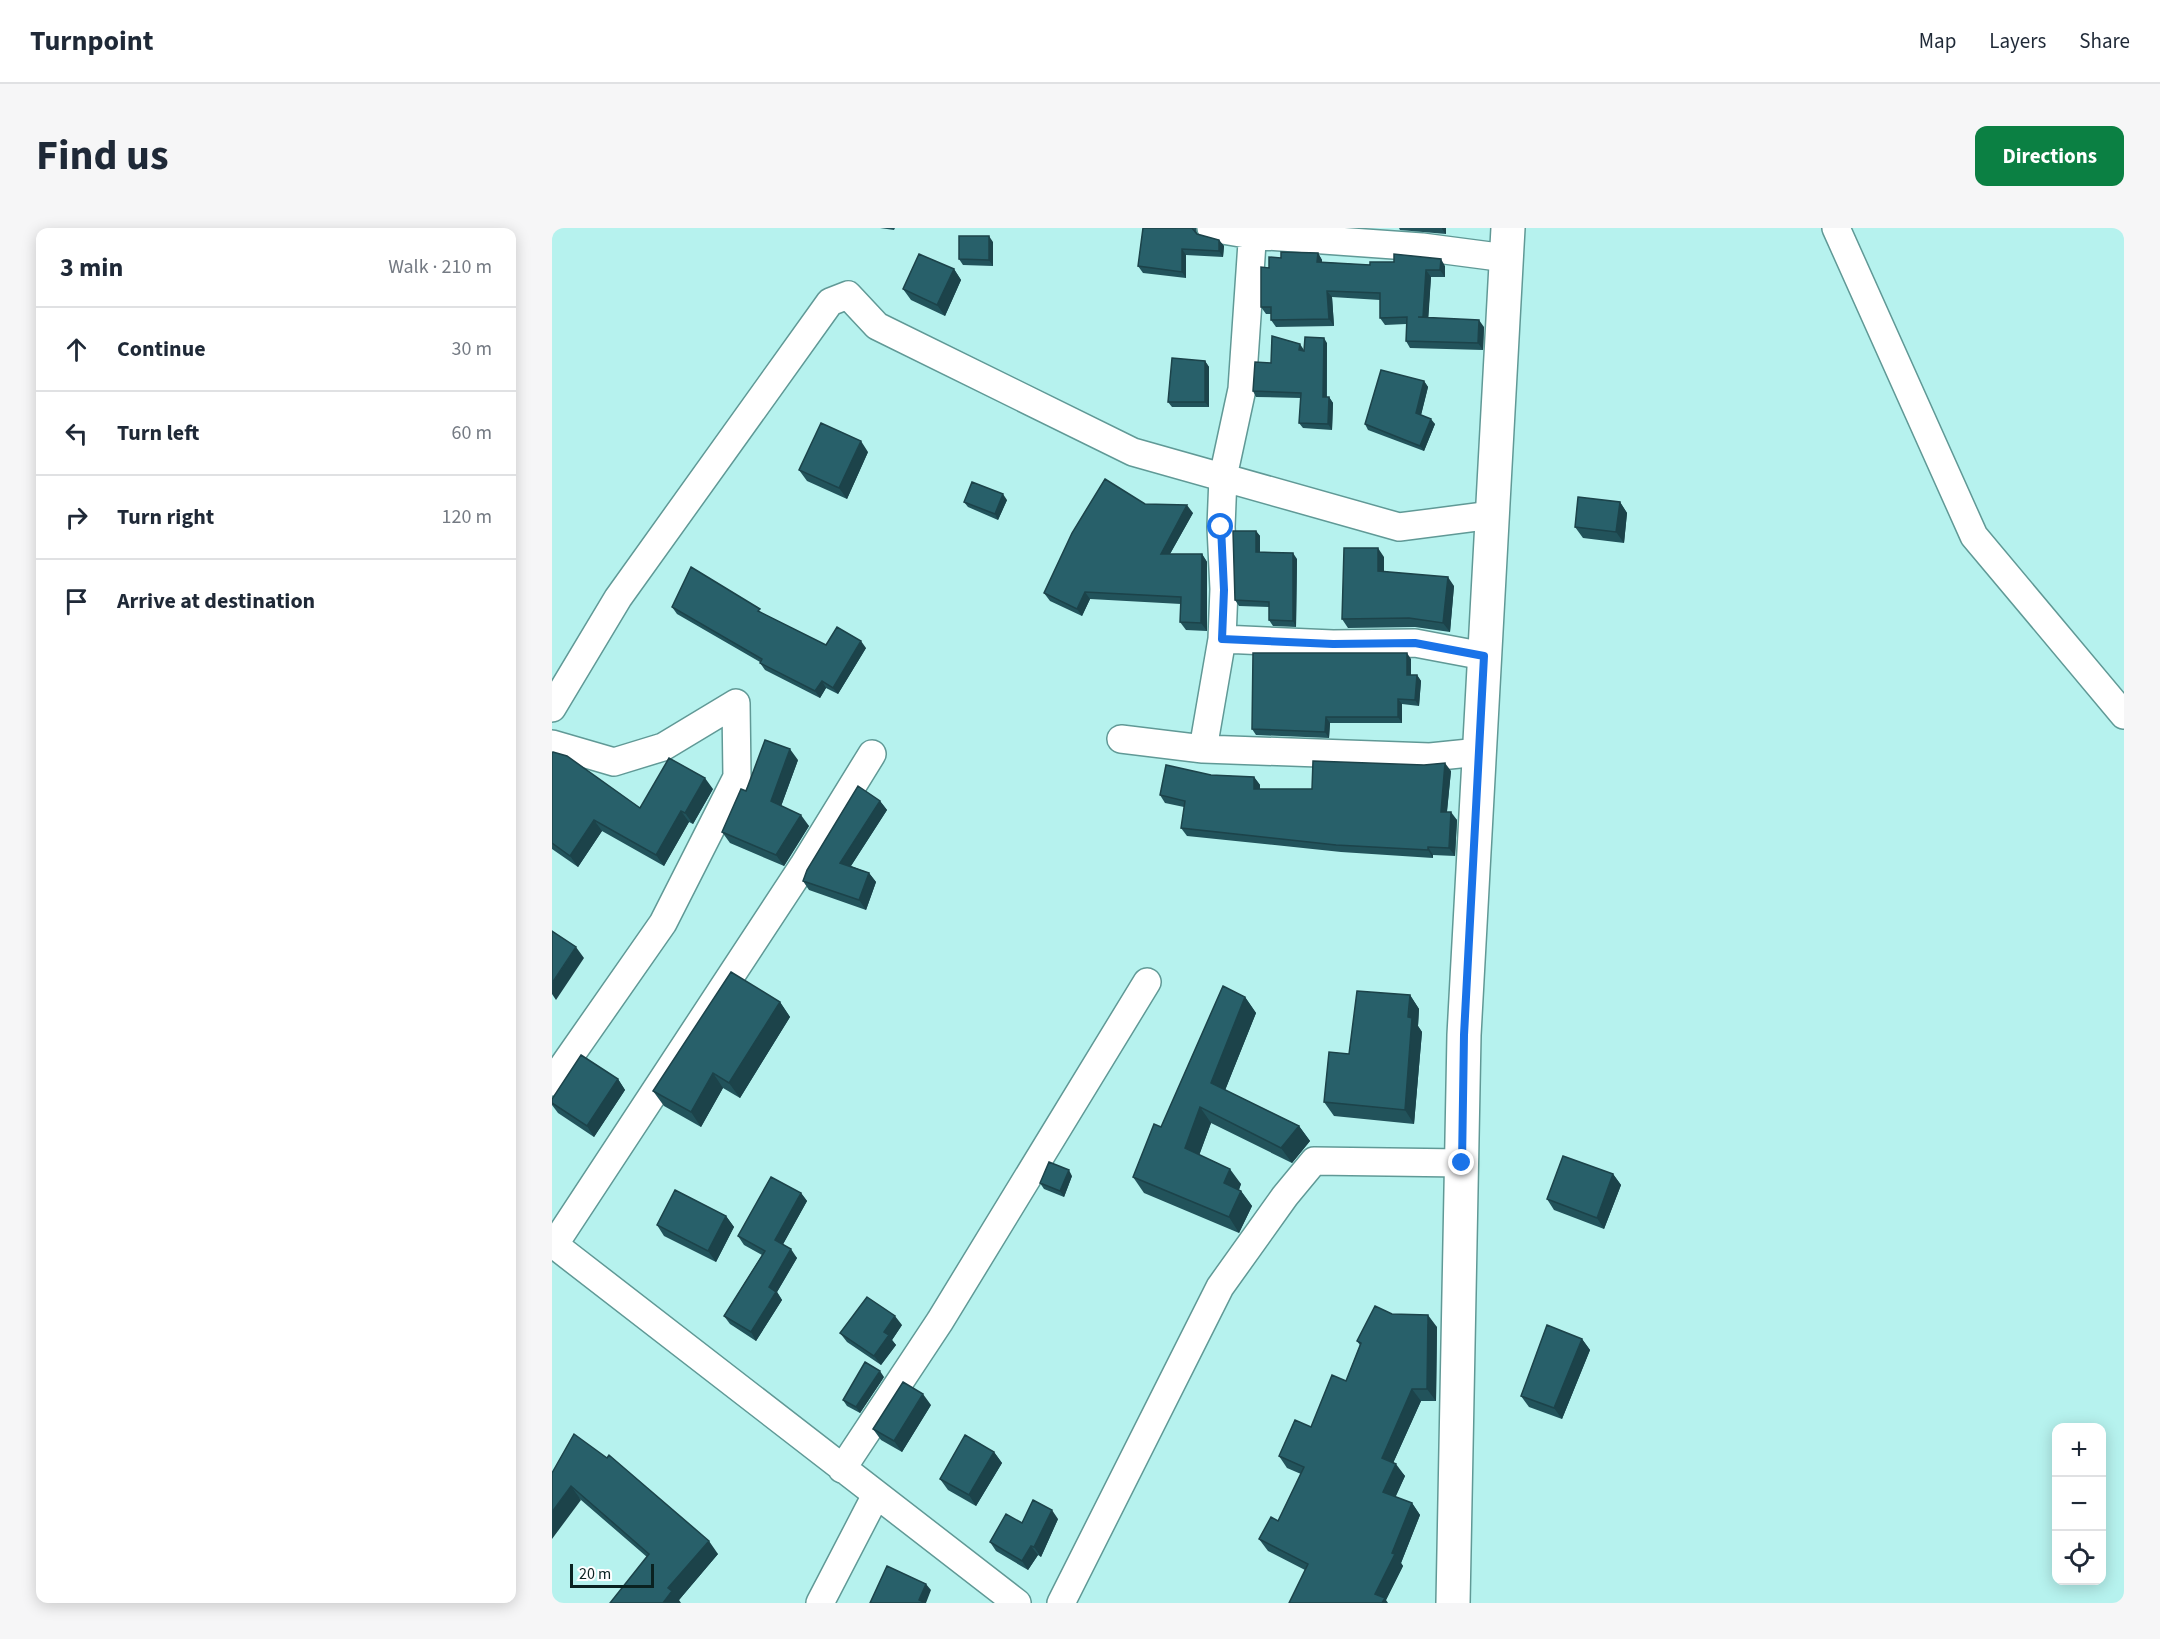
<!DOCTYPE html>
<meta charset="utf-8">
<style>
body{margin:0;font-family:"Source Sans 3",sans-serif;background:#f6f6f7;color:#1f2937}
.controls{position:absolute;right:18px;bottom:18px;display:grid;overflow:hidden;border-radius:12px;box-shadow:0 3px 15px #0003}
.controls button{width:54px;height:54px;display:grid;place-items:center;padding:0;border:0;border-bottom:2px solid #e0e1e3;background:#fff;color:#1f2937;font:30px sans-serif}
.scale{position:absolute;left:18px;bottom:15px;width:84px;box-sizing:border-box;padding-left:6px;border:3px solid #0a2221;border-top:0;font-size:16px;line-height:21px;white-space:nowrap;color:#0a2221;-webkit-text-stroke:4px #fff;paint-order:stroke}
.stop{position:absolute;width:18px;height:18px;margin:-14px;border:4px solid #1a73e8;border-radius:50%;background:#fff}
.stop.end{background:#1a73e8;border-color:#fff;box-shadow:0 2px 6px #0008}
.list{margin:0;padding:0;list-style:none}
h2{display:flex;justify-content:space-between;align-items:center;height:78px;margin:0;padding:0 24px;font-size:26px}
h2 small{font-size:20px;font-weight:400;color:#747a83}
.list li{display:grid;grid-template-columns:39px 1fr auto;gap:18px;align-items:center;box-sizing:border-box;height:84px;padding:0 24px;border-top:2px solid #e0e1e3}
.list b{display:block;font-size:22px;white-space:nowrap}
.list em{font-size:20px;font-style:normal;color:#747a83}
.icon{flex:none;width:33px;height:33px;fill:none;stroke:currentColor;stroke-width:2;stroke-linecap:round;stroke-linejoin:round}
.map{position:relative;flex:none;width:1572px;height:1375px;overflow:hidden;border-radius:12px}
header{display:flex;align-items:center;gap:36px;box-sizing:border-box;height:84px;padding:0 30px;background:#fff;border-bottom:2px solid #e0e1e3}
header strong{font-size:28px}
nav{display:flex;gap:33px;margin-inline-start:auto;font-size:21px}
.intro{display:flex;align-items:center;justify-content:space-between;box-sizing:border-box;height:144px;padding:0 36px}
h1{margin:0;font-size:42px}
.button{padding:15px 27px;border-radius:12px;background:#0b8043;color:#fff;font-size:21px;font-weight:700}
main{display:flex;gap:36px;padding:0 36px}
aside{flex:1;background:#fff;border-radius:12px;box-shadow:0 3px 15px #0003}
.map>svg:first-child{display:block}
</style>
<header>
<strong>Turnpoint</strong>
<nav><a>Map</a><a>Layers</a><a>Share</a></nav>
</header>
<div class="intro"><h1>Find us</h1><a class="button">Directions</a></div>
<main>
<aside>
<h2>3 min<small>Walk · 210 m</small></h2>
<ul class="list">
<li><svg class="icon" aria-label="ahead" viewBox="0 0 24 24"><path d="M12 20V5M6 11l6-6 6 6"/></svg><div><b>Continue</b></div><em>30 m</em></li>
<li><svg class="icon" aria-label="left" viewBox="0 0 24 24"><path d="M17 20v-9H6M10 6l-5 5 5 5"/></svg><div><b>Turn left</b></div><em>60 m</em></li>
<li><svg class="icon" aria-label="right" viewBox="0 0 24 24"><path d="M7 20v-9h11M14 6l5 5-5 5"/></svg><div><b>Turn right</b></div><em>120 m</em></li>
<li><svg class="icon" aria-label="arrive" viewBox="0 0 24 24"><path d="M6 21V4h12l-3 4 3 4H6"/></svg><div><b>Arrive at destination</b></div></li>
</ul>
</aside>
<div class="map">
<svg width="1572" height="1375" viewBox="0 0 1572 1375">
<rect width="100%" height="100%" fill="#b6f2ee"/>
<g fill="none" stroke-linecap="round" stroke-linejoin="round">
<defs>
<path id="minor" d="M 659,0 L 700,7 L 870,19 L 954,30
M 701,0 L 690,161 L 671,249 L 669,299 L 672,361 L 670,411 L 781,416 L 863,415 L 932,428
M 1284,0 L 1422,308 L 1572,487
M 670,411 L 651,521 L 878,529 L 927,524
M 0,480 L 66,370 L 278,74 L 296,67 L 325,98 L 581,224 L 847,299 L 940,287
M 569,511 L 651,521
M 0,516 L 62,534 L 111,519 L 184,475 L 185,549 L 111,695 L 0,854
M 0,1015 L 465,1375
M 2,1017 L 251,638 L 320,526
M 290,1241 L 388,1093 L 595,754
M 268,1375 L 324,1267
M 509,1375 L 668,1059 L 733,968 L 762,933 L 910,935"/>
<path id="major" d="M 901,1375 L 912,807 L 956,0"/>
</defs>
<!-- minor casing -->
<use href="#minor" stroke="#609996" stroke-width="30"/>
<!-- major casing -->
<use href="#major" stroke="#609996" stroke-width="36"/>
<!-- minor -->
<use href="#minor" stroke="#fff" stroke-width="27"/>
<!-- major -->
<use href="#major" stroke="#fff" stroke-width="33"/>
</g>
<!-- wall -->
<path fill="#22535b" d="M 328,0 L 343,0 L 342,2 Z
M 591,0 L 644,0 L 645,6 L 667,12 L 672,18 L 671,29 L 634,27 L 634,50 L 591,45 L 586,38 Z
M 847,0 L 894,0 L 894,6 L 848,2 Z
M 441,14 L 441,38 L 411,37 L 407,31 Z
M 766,25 L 770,32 L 770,34 L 818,37 L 893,38 L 893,49 L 879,49 L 876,89 L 932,99 L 931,122 L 858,120 L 854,113 L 854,96 L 833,97 L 828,90 L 828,72 L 780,69 L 782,98 L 724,99 L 719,92 L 719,86 L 714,86 L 709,79 L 717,40 L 729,30 Z
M 402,41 L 409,52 L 393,88 L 359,72 L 351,61 Z
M 775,115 L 775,169 L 777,169 L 781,175 L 780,202 L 751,200 L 747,195 L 749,170 L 704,169 L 701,163 L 719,135 L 752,122 Z
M 653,133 L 657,139 L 657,179 L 620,179 L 616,174 Z
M 872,153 L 876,159 L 869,187 L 883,196 L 872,223 L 816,202 L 813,196 Z
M 316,224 L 295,271 L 255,253 L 247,242 Z
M 455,272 L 446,292 L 416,279 L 412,274 Z
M 1068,274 L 1075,285 L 1072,315 L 1031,310 L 1023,299 Z
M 593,276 L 641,285 L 618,326 L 650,326 L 655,334 L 655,403 L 634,402 L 628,394 L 629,376 L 538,371 L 530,388 L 498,373 L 492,365 Z
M 704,303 L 708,308 L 708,324 L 745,331 L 744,399 L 721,398 L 717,392 L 717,379 L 687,378 L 683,372 Z
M 832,329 L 832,343 L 902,358 L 898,404 L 863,399 L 796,400 L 790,391 Z
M 120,379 L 210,385 L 274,417 L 314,420 L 286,466 L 274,460 L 268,470 L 213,442 L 208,435 L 208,434 L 125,386 Z
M 859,431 L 859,447 L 865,447 L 869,453 L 867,478 L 850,476 L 850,495 L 778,495 L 777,510 L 704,507 L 700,501 Z
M 0,526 L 88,580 L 161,561 L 141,596 L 137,594 L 112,638 L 50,603 L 26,639 L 0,621 Z
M 246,532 L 229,578 L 257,598 L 232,638 L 178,615 L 170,604 L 194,563 Z
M 899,543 L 895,584 L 905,592 L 903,628 L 881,627 L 881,630 L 789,624 L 635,608 L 629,600 L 632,579 L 613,575 L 608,567 L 659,547 L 702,549 L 708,557 L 708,561 L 760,561 Z
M 328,573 L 335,582 L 299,638 L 317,645 L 324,654 L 314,682 L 257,662 L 251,653 Z
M 858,767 L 867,781 L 866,798 L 870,804 L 862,896 L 782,888 L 772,874 L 797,826 Z
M 693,769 L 704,785 L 673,862 L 747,898 L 758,913 L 740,935 L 659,895 L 647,927 L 689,956 L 687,962 L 689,963 L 700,978 L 687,1005 L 592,965 L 581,949 L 609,899 Z
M 228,774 L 238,789 L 188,870 L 171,860 L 149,899 L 112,878 L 101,863 Z
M 66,851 L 73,862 L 42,909 L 6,885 L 0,877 L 0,871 Z
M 1061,946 L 1069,957 L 1052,1001 L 1002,982 L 995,971 Z
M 520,948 L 512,969 L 492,961 L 488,955 Z
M 249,965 L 255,973 L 231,1016 L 245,1030 L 225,1064 L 230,1072 L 204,1113 L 178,1096 L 172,1088 L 210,1027 L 192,1017 L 186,1008 Z
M 174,988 L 182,999 L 164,1034 L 112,1008 L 105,997 Z
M 840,1086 L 885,1099 L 884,1173 L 869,1173 L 841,1235 L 853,1248 L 843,1269 L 860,1275 L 868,1287 L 849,1335 L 851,1338 L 834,1372 L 753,1342 L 716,1323 L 707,1311 L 726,1293 L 749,1246 L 735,1240 L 727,1228 L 759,1199 L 794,1153 L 808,1117 L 805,1113 Z
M 350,1097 L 340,1112 L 344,1117 L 329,1137 L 295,1114 L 288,1105 Z
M 1030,1111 L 1038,1122 L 1010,1191 L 977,1179 L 969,1168 Z
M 332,1149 L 308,1185 L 295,1178 L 291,1172 Z
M 379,1177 L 350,1224 L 329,1212 L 321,1201 Z
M 442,1224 L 450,1235 L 424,1278 L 396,1262 L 388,1251 Z
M 0,1245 L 166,1326 L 127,1372 L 95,1329 L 29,1272 Z
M 506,1291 L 489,1329 L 486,1327 L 476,1342 L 444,1323 L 438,1314 L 470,1295 Z"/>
<!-- shaded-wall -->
<path fill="#1c434a" d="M 890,0 L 894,0 L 894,6 L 890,1 Z
M 437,8 L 441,14 L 441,38 L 437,32 Z
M 667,12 L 672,18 L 671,29 L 667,23 Z
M 630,21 L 634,27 L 634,50 L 630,44 Z
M 766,25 L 770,32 L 769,40 L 765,34 Z
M 889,31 L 893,38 L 893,49 L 888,42 Z
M 402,41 L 409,52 L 393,88 L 385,77 Z
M 874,42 L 879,49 L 876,96 L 871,89 Z
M 775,63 L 780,69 L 782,98 L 777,91 Z
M 927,92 L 932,99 L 931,122 L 926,115 Z
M 772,110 L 775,115 L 774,174 L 771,169 Z
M 748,116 L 752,122 L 751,128 L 747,122 Z
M 653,133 L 657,139 L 657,179 L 653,174 Z
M 872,153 L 876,159 L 868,191 L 864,185 Z
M 777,169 L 781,175 L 780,202 L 776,196 Z
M 879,191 L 883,196 L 872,223 L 868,218 Z
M 309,213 L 316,224 L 295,271 L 287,260 Z
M 451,266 L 455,272 L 446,292 L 443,286 Z
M 1068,274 L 1075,285 L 1072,315 L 1064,304 Z
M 635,277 L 641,285 L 614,333 L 609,326 Z
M 704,303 L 708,308 L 708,329 L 704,324 Z
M 826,320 L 832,329 L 832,352 L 826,343 Z
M 741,325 L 745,331 L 744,399 L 741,393 Z
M 650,326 L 655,334 L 655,403 L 649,395 Z
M 896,349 L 902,358 L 898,404 L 891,395 Z
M 533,364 L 538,371 L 530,388 L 525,381 Z
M 309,413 L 314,420 L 286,466 L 281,460 Z
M 855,425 L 859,431 L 859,452 L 855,447 Z
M 865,447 L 869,453 L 867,478 L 863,472 Z
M 270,453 L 274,460 L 268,470 L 263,463 Z
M 846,471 L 850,476 L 850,495 L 846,489 Z
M 774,489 L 778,495 L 777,510 L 773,504 Z
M 238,521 L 246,532 L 227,584 L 219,573 Z
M 893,535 L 899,543 L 894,592 L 889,584 Z
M 702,549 L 708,557 L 707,569 L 702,561 Z
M 153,550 L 161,561 L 141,596 L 133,585 Z
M 328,573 L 335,582 L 295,644 L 288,635 Z
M 129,583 L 137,594 L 112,638 L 104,627 Z
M 899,584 L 905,592 L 903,628 L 897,620 Z
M 249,587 L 257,598 L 232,638 L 224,627 Z
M 42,592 L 50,603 L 26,639 L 18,628 Z
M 876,619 L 881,627 L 881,630 L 876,622 Z
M 317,645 L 324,654 L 314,682 L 307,672 Z
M 24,719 L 32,730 L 4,772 L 0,766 L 0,755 Z
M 858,767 L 867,781 L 866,798 L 870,804 L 862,896 L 853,882 Z
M 693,769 L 704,785 L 670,870 L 659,855 Z
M 228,774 L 238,789 L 188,870 L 177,855 Z
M 161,845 L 171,860 L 149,899 L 139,884 Z
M 66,851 L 73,862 L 42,909 L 35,898 Z
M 648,879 L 659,895 L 644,936 L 633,920 Z
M 747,898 L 758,913 L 740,935 L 729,920 Z
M 678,941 L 689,956 L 683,971 L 672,955 Z
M 517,942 L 520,948 L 512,969 L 508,963 Z
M 1061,946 L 1069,957 L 1052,1001 L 1045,990 Z
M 689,963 L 700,978 L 687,1005 L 677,989 Z
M 249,965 L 255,973 L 229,1020 L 223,1012 Z
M 174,988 L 182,999 L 164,1034 L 156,1023 Z
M 239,1021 L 245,1030 L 225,1064 L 230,1072 L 204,1113 L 199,1104 L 217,1059 Z
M 876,1087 L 885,1099 L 884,1173 L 875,1161 Z
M 343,1088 L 350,1097 L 340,1112 L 344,1117 L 329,1137 L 322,1128 L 332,1104 Z
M 1030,1111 L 1038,1122 L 1010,1191 L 1002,1180 Z
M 328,1143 L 332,1149 L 308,1185 L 304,1179 Z
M 860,1161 L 869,1173 L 838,1242 L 830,1230 Z
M 371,1166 L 379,1177 L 350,1224 L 342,1213 Z
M 442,1224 L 450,1235 L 424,1278 L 417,1267 Z
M 844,1236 L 853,1248 L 840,1277 L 831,1264 Z
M 19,1258 L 29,1272 L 0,1311 L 0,1284 Z
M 860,1275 L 868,1287 L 849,1335 L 851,1338 L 834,1372 L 836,1375 L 830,1375 L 823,1366 Z
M 500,1282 L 506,1291 L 489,1329 L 482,1319 Z
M 157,1313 L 166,1326 L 127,1372 L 129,1375 L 111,1375 L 116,1360 Z
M 479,1318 L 486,1327 L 476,1342 L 470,1333 Z
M 374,1356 L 379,1362 L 374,1375 L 369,1375 L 367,1372 Z"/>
<!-- building -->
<path fill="#28606a" stroke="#1c434a" stroke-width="1.5" d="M 591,0 L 640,0 L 645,6 L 667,12 L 667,23 L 630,21 L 630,44 L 586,38 Z
M 407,8 L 437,8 L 437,32 L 407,31 Z
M 729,24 L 766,25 L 765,34 L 818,37 L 818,34 L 842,34 L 842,26 L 889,31 L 888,42 L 874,42 L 871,89 L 866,89 L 927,92 L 926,115 L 854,113 L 855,89 L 828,90 L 828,65 L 775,63 L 777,91 L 719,92 L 719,79 L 709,79 L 709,39 L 717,40 L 717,29 L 729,30 Z
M 367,26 L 402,41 L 385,77 L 351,61 Z
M 720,108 L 748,116 L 747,122 L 752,123 L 753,109 L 772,110 L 771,169 L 777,169 L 776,196 L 747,195 L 749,165 L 701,163 L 703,134 L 719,135 Z
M 620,130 L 653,133 L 653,174 L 616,174 Z
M 829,142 L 872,153 L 864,185 L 879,191 L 868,218 L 813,196 Z
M 269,195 L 309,213 L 287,260 L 247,242 Z
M 553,251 L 593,276 L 635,277 L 609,326 L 650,326 L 649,395 L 628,394 L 629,369 L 533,364 L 525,381 L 492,365 L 520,305 Z
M 420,254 L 451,266 L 443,286 L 412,274 Z
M 1026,269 L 1068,274 L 1064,304 L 1023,299 Z
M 681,303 L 704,303 L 704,324 L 741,325 L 741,393 L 717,392 L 717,374 L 683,372 Z
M 792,320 L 826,320 L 826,343 L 896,349 L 891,395 L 857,390 L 790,391 Z
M 139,339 L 208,381 L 206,383 L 274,417 L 285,399 L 309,413 L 281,460 L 270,453 L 263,463 L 208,435 L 210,431 L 120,379 Z
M 701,425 L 855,425 L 855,447 L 865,447 L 863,472 L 846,471 L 846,489 L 774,489 L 773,504 L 700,501 Z
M 213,512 L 238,521 L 219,573 L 249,587 L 224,627 L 170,604 L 189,561 L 194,563 Z
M 1,524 L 15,528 L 88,580 L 117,530 L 153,550 L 133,585 L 129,583 L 104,627 L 42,592 L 18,628 L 0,615 L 0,526 Z
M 761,533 L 872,537 L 893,535 L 889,584 L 899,584 L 897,620 L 876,619 L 876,622 L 784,617 L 629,600 L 633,573 L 608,567 L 614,537 L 659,547 L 702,549 L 702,561 L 760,561 Z
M 306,558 L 328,573 L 288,635 L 317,645 L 307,672 L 251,653 L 255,642 Z
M 0,703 L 24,719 L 0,755 Z
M 179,744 L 228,774 L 177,855 L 161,845 L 139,884 L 101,863 Z
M 671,758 L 693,769 L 659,855 L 747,898 L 729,920 L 648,879 L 633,920 L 678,941 L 672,955 L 689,963 L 677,989 L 581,949 L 602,896 L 609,899 Z
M 805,763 L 858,767 L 856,789 L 860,790 L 853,882 L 772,874 L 777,824 L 797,826 Z
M 29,827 L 66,851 L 35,898 L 0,875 L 0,871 Z
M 1011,928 L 1061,946 L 1045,990 L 995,971 Z
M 497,934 L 517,942 L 508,963 L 488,955 Z
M 219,949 L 249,965 L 223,1012 L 239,1021 L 217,1059 L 224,1064 L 199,1104 L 172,1088 L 213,1023 L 186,1008 Z
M 123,962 L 174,988 L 156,1023 L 105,997 Z
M 315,1069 L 343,1088 L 332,1104 L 337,1107 L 322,1128 L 288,1105 Z
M 823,1078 L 840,1086 L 876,1087 L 875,1161 L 860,1161 L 830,1230 L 844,1236 L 831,1264 L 860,1275 L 840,1325 L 843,1326 L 823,1366 L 833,1370 L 830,1375 L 737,1375 L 756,1336 L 707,1311 L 719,1289 L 726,1293 L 752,1239 L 727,1228 L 743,1192 L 759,1199 L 780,1147 L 794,1153 L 809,1115 L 805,1113 Z
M 995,1097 L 1030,1111 L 1002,1180 L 969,1168 Z
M 313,1134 L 328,1143 L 304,1179 L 291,1172 Z
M 351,1154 L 371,1166 L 342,1213 L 321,1201 Z
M 22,1206 L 55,1230 L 57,1227 L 157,1313 L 116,1360 L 120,1363 L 111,1375 L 58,1375 L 97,1326 L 19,1258 L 0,1284 L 0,1245 Z
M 413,1207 L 442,1224 L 417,1267 L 388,1251 Z
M 481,1272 L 500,1282 L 482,1319 L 479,1318 L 470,1333 L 438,1314 L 454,1286 L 470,1295 Z
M 335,1338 L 374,1356 L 367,1372 L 373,1375 L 318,1375 Z"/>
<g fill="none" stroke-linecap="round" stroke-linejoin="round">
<!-- route -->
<path stroke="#1a73e8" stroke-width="8" d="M 669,299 L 672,362 L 670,411 L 781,416 L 863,415 L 932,428 L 912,807 L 910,935"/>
</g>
</svg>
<div class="controls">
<button>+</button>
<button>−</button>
<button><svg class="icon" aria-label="locate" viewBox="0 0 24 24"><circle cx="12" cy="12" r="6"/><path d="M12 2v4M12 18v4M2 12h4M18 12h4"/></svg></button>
</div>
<div class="scale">20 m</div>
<div class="stop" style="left:669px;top:299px"></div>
<div class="stop end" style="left:910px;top:935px"></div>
</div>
</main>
